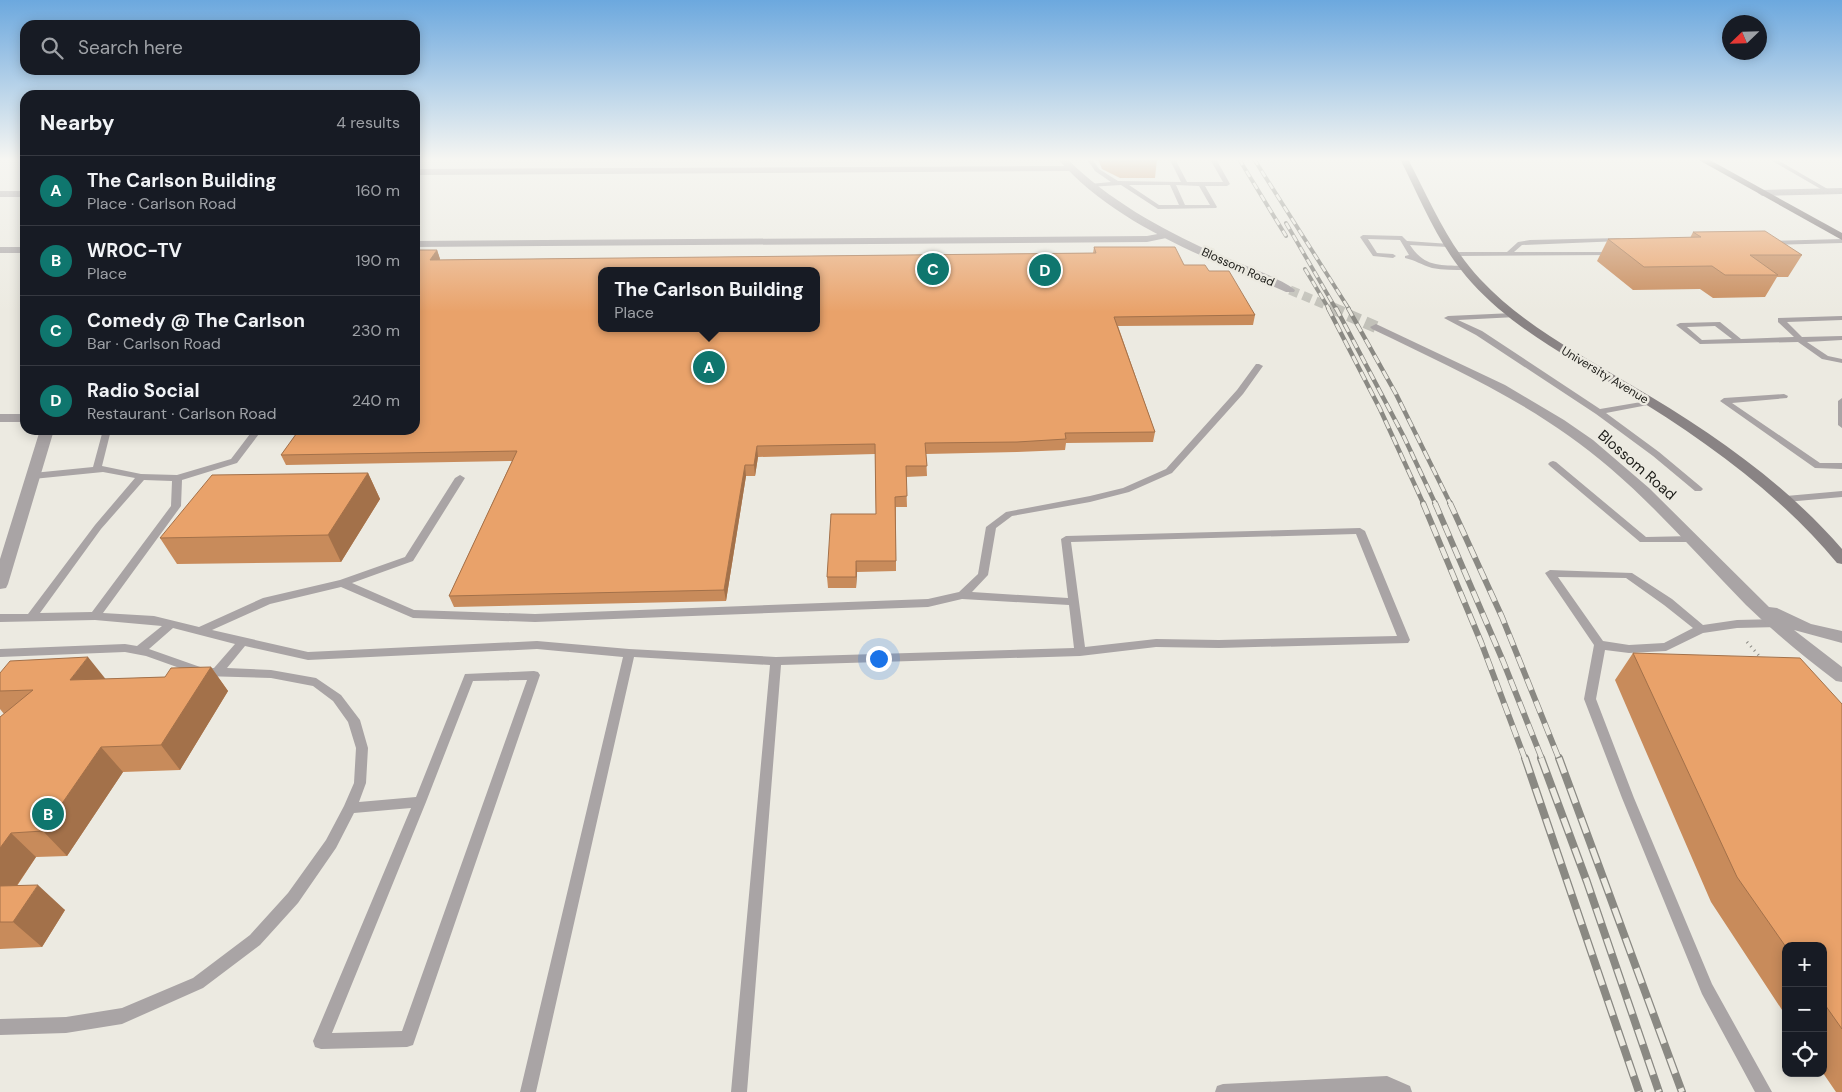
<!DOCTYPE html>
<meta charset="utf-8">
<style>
body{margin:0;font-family:"DM Sans",sans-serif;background:#242831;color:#f1f3f6}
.controls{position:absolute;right:15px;bottom:15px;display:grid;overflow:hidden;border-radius:10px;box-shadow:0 2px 12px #0003}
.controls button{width:45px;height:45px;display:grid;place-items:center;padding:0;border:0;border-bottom:1px solid #363941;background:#171b24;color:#f1f3f6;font:25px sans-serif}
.compass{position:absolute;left:1722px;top:15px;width:45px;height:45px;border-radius:50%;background:#171b24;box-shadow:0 2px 12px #0003;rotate:247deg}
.you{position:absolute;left:878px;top:658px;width:18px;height:18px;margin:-12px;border:4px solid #fff;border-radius:50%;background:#1a73e8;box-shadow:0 0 0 8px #1a73e833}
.badge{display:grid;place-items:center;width:32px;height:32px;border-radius:50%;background:#0f766e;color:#fff;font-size:16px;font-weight:700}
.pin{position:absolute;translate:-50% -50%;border:2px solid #fff;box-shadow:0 1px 5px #0006}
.popup{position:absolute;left:598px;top:267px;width:222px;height:65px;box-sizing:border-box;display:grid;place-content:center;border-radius:10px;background:#171b24;filter:drop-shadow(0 1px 4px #0005);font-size:16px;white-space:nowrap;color:#9ea1a6}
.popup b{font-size:19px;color:#f1f3f6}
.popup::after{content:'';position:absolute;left:50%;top:100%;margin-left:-10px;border:10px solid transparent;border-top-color:#171b24}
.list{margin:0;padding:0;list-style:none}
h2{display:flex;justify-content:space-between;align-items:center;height:65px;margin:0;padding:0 20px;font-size:21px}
h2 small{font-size:16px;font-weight:400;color:#9ea1a6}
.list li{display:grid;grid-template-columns:32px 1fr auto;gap:15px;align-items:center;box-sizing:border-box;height:70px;padding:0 20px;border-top:1px solid #363941}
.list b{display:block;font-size:19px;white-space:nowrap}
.list p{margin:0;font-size:16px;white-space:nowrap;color:#9ea1a6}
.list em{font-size:16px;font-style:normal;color:#9ea1a6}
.icon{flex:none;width:28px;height:28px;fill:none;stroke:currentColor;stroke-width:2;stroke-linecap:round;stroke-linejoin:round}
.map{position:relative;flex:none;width:1842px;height:1092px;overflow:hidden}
.search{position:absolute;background:#171b24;box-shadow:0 2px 12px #0003;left:20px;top:20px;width:400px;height:55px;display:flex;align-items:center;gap:12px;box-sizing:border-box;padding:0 18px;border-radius:15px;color:#9ea1a6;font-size:19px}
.panel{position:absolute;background:#171b24;box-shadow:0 2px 12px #0003;left:20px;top:90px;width:400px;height:345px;border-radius:15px}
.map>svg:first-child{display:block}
</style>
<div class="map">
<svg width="1842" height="1092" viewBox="0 0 1842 1092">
<rect width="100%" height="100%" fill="#eceae1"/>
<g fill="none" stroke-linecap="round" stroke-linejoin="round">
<!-- tertiary-tunnel-far1 -->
<path stroke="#c2c1b9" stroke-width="9" stroke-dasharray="9 5" stroke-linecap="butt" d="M 1290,290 L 1335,309"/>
<!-- tertiary-tunnel -->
<path stroke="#c2c1b9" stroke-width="12" stroke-dasharray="12 6" stroke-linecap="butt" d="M 1332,308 L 1376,327"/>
<!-- path -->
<path stroke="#898882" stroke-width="3" stroke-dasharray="1 4.5" stroke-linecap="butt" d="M 1747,642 L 1762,659"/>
<!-- service -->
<path fill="#a9a4a5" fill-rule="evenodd" d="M 1087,159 L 1092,159 L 1099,169 L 1118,181 L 1181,182 L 1170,160 L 1175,159 L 1187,182 L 1223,182 L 1210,159 L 1216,159 L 1230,184 L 1227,186 L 1205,186 L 1217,207 L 1216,208 L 1158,209 L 1121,185 L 1088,187 L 1088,185 L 1090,184 L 1111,182 L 1095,171 ZM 1129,185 L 1170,185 L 1179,205 L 1159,205 ZM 1176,185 L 1199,186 L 1210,205 L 1185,205 Z
M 1769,159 L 1776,159 L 1831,191 L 1826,192 Z
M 1363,235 L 1402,236 L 1407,241 L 1450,244 L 1451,245 L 1448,247 L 1410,245 C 1425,268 1441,265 1466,266 L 1469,268 L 1466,270 C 1455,270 1443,270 1432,268 C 1422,265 1415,260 1405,258 L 1405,256 L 1409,255 L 1400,240 L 1368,239 L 1377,253 L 1393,254 L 1396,256 L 1393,258 L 1373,256 L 1360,237 Z
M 1619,238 L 1621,239 L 1621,241 L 1522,245 L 1514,252 L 1616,252 L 1617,253 L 1614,255 L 1456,256 L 1453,254 L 1456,252 L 1507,252 L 1518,242 L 1530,240 Z
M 1842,239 L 1842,243 L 1771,245 L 1768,243 L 1771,241 Z
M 1513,313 L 1516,313 L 1516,317 L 1458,320 L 1482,331 L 1600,409 L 1653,400 L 1653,404 L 1606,413 L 1659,452 L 1701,487 L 1703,489 L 1701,491 L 1695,491 L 1653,456 L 1596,414 L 1476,335 L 1444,318 L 1448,316 Z
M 1842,316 L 1842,320 L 1787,322 L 1802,337 L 1842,336 L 1842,340 L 1807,342 L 1828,356 L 1842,359 L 1842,363 L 1822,359 L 1798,342 L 1700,344 L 1676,325 L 1680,323 L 1720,322 L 1741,339 L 1794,337 L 1778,322 L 1778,318 ZM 1715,326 L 1732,339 L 1702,340 L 1687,327 Z
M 1256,364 L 1259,364 L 1263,366 L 1243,394 L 1172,473 L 1129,492 L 1090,502 L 1012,516 L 996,528 L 988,575 L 972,592 L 1068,598 L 1061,539 L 1066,536 L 1360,528 L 1365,531 L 1410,640 L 1408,643 L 1219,648 L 1156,647 L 1080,656 L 781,665 L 747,1092 L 731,1092 L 770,665 L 634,657 L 536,1092 L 520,1092 L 623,657 L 537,649 L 308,660 L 245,646 L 227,668 L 271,670 L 316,678 L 341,695 L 360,720 L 368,748 L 366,783 L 359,802 L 416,797 L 465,674 L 534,671 L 538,672 L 540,675 L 413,1045 L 407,1047 L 321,1049 L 315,1047 L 313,1041 L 411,808 L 354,813 L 336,848 L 298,903 L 260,945 L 203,988 L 122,1024 L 66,1033 L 0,1035 L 0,1019 L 66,1017 L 122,1008 L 193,978 L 250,935 L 288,893 L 326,840 L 344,806 L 354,783 L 356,748 L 348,722 L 333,701 L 313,686 L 271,678 L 202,676 L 146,656 L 125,652 L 0,657 L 0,649 L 125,644 L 137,646 L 162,626 L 95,620 L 0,622 L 0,614 L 28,614 L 95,525 L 135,478 L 103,472 L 33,479 L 28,476 L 33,473 L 93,467 L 103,430 L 111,430 L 102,466 L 141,474 L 177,475 L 231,459 L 253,430 L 262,430 L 237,463 L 182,480 L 181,506 L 103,613 L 154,616 L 199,627 L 263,598 L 340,580 L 405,557 L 455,478 L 460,475 L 465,478 L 413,561 L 352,583 L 414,610 L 535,614 L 928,599 L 959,592 L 978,574 L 986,527 L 1006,512 L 1090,496 L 1123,488 L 1166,469 L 1237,390 ZM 144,480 L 172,481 L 171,506 L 92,612 L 40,613 L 101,529 ZM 1356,534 L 1397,636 L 1219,640 L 1156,639 L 1085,647 L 1071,542 ZM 341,587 L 413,618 L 535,622 L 928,607 L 962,599 L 1069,605 L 1074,648 L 776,657 L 629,649 L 537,641 L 308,652 L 212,630 L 270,604 ZM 173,628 L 235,644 L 214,668 L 203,668 L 149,649 ZM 527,680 L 402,1031 L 332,1033 L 426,802 L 473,681 Z
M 1784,394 L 1788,396 L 1787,398 L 1732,403 L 1820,463 L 1842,463 L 1842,469 L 1815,468 L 1720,401 L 1724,398 Z
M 1842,398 L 1842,428 L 1838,425 L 1838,401 Z
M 1553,461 L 1556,462 L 1646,537 L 1693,536 L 1698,539 L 1693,542 L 1640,542 L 1550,466 L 1548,464 L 1550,462 Z
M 1842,491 L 1842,497 L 1786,502 L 1781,499 L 1786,496 Z
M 1550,570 L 1632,573 L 1672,599 L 1703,625 L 1737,620 L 1779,619 L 1783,620 L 1784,623 L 1783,626 L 1779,627 L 1737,628 L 1703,633 L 1666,651 L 1629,653 L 1605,650 L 1596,699 L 1634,798 L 1712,984 L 1772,1092 L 1755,1092 L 1702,994 L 1622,798 L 1584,699 L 1594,645 L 1545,573 ZM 1558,577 L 1626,578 L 1664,605 L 1693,628 L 1664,643 L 1629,645 L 1603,641 Z
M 1387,1076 L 1410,1086 L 1412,1092 L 1215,1092 L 1217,1086 L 1223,1084 Z"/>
<!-- minor -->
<path fill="#a9a4a5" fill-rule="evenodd" d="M 1071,166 L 1075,169 L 1074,171 L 415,175 L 415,169 Z
M 1842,188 L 1842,194 L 1762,196 L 1758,193 L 1762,190 Z
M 0,191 L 25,191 L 25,197 L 0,197 Z
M 1168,232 L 1171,233 L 1171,237 L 1147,242 L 415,247 L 415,241 L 1147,236 Z
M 0,247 L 25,247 L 25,253 L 0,253 Z
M 0,414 L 25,414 L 25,422 L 0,422 Z"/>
<!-- tertiary -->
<path fill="#a9a4a5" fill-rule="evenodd" d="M 1058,159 L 1067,159 C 1109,200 1159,228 1212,252 C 1228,259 1286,280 1295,290 L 1294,292 L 1286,292 C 1208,258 1116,226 1058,159 Z
M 1376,324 L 1505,385 L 1564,420 L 1593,440 L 1649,488 L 1769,607 L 1777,608 L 1811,624 L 1842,631 L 1842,643 L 1794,630 L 1842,667 L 1842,682 L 1836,681 C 1804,657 1774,632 1746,605 C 1701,559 1659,510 1610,468 C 1540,407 1455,369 1372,329 L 1370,327 Z
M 40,430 L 54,430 L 8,584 L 6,588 L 0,589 L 0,559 Z"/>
<!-- secondary -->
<path fill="#898384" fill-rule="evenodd" d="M 1400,159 L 1408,159 C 1430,201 1448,245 1480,279 C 1523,325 1578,353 1631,385 C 1708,430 1783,481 1842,549 L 1842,564 L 1837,563 C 1778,492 1704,440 1626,392 C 1572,359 1516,331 1472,283 C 1439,247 1422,202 1400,159 Z"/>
<!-- primary -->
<path fill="#736b6d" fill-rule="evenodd" d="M 1697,159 L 1708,159 L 1842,233 L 1842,240 Z"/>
<defs>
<path id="rail-far3" d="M 1239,159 L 1286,236
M 1254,159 L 1349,309
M 1286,223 L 1336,309
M 1305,269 L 1329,309"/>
<path id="rail-far2" d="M 1328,308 L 1380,409 L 1424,505
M 1336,308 L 1404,437 L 1436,505
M 1348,308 L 1396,394 L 1451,505"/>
<path id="rail-far1" d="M 1423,503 L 1481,642 L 1525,759
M 1435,503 L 1503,661 L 1542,759
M 1450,503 L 1502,617 L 1559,759"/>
<path id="rail" d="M 1525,758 L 1639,1092
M 1541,758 L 1587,882 L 1659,1092
M 1559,758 L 1682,1092"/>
</defs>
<!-- rail-far3 casing -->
<use href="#rail-far3" stroke="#8a8983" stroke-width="4"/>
<!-- rail-far2 casing -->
<use href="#rail-far2" stroke="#8a8983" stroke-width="4.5"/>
<!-- rail-far1 casing -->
<use href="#rail-far1" stroke="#8a8983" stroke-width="6"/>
<!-- rail casing -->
<use href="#rail" stroke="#8a8983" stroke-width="8"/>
<!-- rail-far3 -->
<use href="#rail-far3" stroke="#eceae1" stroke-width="2.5" stroke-dasharray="7" stroke-linecap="butt"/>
<!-- rail-far2 -->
<use href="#rail-far2" stroke="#eceae1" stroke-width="3" stroke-dasharray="9" stroke-linecap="butt"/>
<!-- rail-far1 -->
<use href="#rail-far1" stroke="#eceae1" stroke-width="4.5" stroke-dasharray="12" stroke-linecap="butt"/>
<!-- rail -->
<use href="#rail" stroke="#eceae1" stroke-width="5.5" stroke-dasharray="16" stroke-linecap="butt"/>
</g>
<!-- wall -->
<path fill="#c88b5b" d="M 1098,159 L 1157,159 L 1155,178 L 1120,178 L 1102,169 Z
M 1693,232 L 1802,255 L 1788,277 L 1777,277 L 1765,297 L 1713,298 L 1700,289 L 1633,290 L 1597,261 L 1608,239 L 1690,238 Z
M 1094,247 L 1184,265 L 1209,271 L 1255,315 L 1253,325 L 1118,326 L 1155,432 L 1153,442 L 1066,443 L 1065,450 L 1017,452 L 926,454 L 927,476 L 906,477 L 907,507 L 896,507 L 896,571 L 857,572 L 856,588 L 828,588 L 827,577 L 876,514 L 875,454 L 758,457 L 755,476 L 746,476 L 726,601 L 454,607 L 449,596 L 512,461 L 286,465 L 281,455 L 437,250 L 440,259 L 440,260 L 1093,253 Z
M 368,473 L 380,499 L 341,562 L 177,564 L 160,538 Z
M 1633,653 L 1842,704 L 1842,1092 L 1836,1092 L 1823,1073 L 1823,946 L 1786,946 L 1786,1016 L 1711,902 L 1615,680 Z
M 211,667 L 228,691 L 180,770 L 123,772 L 67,856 L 36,857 L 17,886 L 65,910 L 42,947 L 0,949 L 0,717 L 4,714 L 0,709 L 0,673 L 105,679 L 165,677 Z"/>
<!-- shaded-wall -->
<path fill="#a3714a" d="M 437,250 L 440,259 L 433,269 L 430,260 Z
M 757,446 L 758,457 L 755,476 L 754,465 Z
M 745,465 L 746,476 L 726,601 L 724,590 Z
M 368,473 L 380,499 L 341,562 L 328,535 Z
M 856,561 L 857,572 L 856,588 Z
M 88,657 L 108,682 L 70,680 Z
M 211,667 L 228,691 L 180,770 L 161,745 Z
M 101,747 L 123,772 L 67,856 L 43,831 Z
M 11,833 L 36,857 L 0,910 L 0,848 Z
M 38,885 L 65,910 L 42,947 L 13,922 Z"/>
<!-- building -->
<path fill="#e9a26a" stroke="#a3714a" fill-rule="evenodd" d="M 1120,159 L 1157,159 L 1158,160 L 1122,161 Z
M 1765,231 L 1802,255 L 1750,255 L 1778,275 L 1725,275 L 1712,266 L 1644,267 L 1608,239 L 1701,237 L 1693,232 Z
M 1094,247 L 1175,247 L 1184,265 L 1205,265 L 1209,271 L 1229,271 L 1255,315 L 1114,317 L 1155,432 L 1065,433 L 1066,439 L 1017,442 L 925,443 L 927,466 L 906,466 L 907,496 L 895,497 L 896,561 L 856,561 L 856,577 L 827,577 L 831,514 L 876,514 L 875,444 L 757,446 L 754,465 L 745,465 L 724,590 L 449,596 L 517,451 L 281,455 L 299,430 L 415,430 L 415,250 L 437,250 L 430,260 L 1096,253 ZM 602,271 L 816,271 L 816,328 L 602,328 Z
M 368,473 L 328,535 L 160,538 L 212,475 Z
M 1633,653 L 1800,658 L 1842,704 L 1842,1029 L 1823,1002 L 1823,946 L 1786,946 L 1786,947 L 1737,877 Z
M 88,657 L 70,680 L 165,677 L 171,668 L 211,667 L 161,745 L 101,747 L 43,831 L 11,833 L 0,848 L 0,717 L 33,690 L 0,691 L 0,673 L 10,661 Z
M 38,885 L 13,922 L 0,922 L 0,886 Z"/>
<!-- sky -->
<linearGradient id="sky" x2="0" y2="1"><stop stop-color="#6ca8de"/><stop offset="0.51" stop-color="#f6f6f2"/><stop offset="1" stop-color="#f6f6f2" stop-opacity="0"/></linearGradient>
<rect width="1842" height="312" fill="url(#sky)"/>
<g text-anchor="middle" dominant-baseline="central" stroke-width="5" stroke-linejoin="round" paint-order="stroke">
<!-- far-street labels -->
<g font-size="12" fill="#1c1c18" stroke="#eceae1">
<text transform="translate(1238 267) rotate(24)">Blossom Road</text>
<text transform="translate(1605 375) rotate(31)">University Avenue</text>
</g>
<!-- street labels -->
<g font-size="15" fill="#1c1c18" stroke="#eceae1">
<text transform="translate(1637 465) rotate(41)">Blossom Road</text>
</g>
</g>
</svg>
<div class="controls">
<button>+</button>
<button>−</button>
<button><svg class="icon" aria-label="locate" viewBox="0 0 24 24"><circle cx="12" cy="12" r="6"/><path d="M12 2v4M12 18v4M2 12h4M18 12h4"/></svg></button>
</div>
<svg class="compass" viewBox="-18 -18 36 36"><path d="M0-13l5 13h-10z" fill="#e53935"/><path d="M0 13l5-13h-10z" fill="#9ea1a6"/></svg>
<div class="you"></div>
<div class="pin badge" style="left:709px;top:367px">A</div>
<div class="popup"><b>The Carlson Building</b>Place</div>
<div class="pin badge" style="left:48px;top:814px">B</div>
<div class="pin badge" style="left:933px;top:269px">C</div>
<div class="pin badge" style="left:1045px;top:270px">D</div>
<div class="search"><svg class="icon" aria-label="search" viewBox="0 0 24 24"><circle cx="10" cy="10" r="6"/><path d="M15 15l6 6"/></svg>Search here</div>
<section class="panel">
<h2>Nearby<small>4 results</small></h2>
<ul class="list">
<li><span class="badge">A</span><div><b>The Carlson Building</b><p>Place · Carlson Road</p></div><em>160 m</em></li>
<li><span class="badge">B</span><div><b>WROC-TV</b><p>Place</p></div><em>190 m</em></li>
<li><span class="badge">C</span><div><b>Comedy @ The Carlson</b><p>Bar · Carlson Road</p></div><em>230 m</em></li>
<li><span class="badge">D</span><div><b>Radio Social</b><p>Restaurant · Carlson Road</p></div><em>240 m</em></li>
</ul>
</section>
</div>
